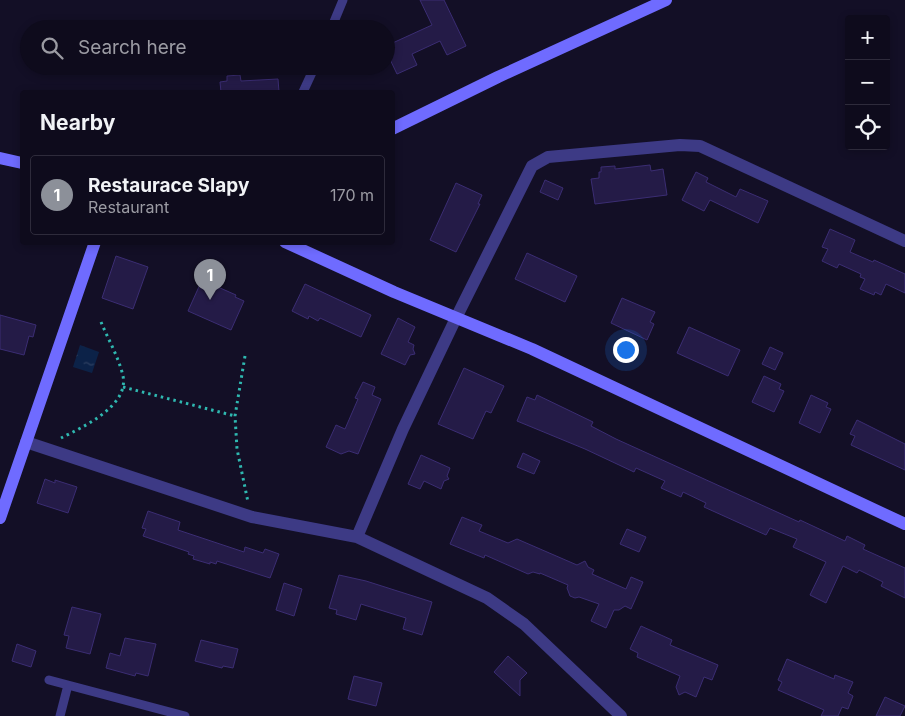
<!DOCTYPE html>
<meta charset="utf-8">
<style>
body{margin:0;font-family:Inter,sans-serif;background:#1c1929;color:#f1f3f6}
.controls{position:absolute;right:15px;top:15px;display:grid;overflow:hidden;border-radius:5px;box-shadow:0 2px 8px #0003}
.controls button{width:45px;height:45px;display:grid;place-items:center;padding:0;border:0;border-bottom:1px solid #2e2b3b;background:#0e0b1c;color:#f1f3f6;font:25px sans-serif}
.you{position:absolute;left:625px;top:349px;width:18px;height:18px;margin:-12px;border:4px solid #fff;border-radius:50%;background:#1a73e8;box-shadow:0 0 0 8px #1a73e833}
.badge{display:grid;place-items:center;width:32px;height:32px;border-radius:50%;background:#8c9099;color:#fff;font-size:16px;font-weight:700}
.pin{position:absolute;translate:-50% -41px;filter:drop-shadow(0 1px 2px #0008)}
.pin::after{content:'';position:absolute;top:26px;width:18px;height:15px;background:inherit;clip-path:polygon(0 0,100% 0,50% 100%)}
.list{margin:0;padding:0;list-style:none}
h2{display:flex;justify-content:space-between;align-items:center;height:65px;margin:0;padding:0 20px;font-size:21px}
h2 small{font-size:16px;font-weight:400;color:#9b9ba3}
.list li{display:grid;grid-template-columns:32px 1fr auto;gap:15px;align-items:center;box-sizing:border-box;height:80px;margin:0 10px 10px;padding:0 10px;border:1px solid #2e2b3b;border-radius:5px}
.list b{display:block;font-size:19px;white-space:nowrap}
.list p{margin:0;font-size:16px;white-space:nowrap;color:#9b9ba3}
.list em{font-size:16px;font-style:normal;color:#9b9ba3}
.icon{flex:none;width:28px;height:28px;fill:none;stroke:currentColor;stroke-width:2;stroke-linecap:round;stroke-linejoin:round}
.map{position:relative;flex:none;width:905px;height:716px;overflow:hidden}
.search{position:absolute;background:#0e0b1c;box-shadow:0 2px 8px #0003;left:20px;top:20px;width:375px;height:55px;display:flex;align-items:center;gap:12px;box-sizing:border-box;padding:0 18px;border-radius:28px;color:#9b9ba3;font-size:19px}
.panel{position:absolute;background:#0e0b1c;box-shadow:0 2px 8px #0003;left:20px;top:90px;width:375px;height:155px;border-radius:5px}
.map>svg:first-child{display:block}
</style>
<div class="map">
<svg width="905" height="716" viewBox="0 0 905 716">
<defs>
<pattern id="water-ripples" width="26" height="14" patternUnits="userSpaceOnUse" patternTransform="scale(1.25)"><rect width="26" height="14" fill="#0c2248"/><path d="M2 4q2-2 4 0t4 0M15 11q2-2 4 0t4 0" fill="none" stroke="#2f4163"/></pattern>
</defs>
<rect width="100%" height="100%" fill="#130f26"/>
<!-- water -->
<path fill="url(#water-ripples)" d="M 80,345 L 99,352 L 92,373 L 73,367 Z"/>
<!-- building -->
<path fill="#241b47" stroke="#3b2d73" d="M 420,0 L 444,0 L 466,46 L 447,55 L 440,41 L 412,54 L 417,65 L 397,74 L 386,51 L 386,46 L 432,25 Z
M 240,75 L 241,81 L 278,79 L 279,92 L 221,92 L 220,82 L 227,81 L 227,76 Z
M 650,165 L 651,171 L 663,169 L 667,195 L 595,204 L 591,179 L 599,178 L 599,172 L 601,172 L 601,167 L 615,166 L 615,169 Z
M 696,172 L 708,178 L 706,182 L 736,197 L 740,189 L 768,201 L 758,223 L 710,200 L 704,211 L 682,200 Z
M 545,180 L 563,188 L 558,200 L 540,192 Z
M 456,183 L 482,195 L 478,204 L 480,204 L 456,252 L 430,240 Z
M 830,229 L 855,240 L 850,252 L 873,262 L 874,260 L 905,274 L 905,293 L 886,284 L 881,295 L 875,292 L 874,295 L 860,289 L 865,279 L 860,277 L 861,274 L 839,264 L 837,268 L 822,261 L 828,249 L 822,247 Z
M 527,253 L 577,276 L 565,302 L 515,279 Z
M 116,256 L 148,267 L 133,309 L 102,298 Z
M 202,280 L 236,295 L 235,297 L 244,301 L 231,330 L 188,311 Z
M 305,284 L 371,315 L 361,337 L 320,318 L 318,321 L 309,316 L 308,319 L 292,311 Z
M 622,298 L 655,312 L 650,322 L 654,324 L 647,340 L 611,323 Z
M 0,315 L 36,325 L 33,337 L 29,336 L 24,355 L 0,349 Z
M 398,318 L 415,327 L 408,342 L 414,345 L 413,349 L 415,354 L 410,355 L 405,365 L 381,354 Z
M 689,327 L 740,350 L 728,376 L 677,353 Z
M 770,347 L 783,353 L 775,370 L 762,364 Z
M 464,368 L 504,386 L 491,413 L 486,411 L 473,439 L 438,424 Z
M 764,376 L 781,384 L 779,389 L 784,391 L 774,412 L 752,402 Z
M 363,382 L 375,387 L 372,395 L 381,399 L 358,454 L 349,451 L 341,454 L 326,447 L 336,425 L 345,429 L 358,399 L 355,398 Z
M 537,395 L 593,422 L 591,426 L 616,439 L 799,522 L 800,520 L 845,541 L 847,536 L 865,545 L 863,549 L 905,568 L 905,598 L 881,586 L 883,582 L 859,570 L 857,573 L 843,566 L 826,603 L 810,595 L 826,562 L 793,547 L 797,539 L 770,528 L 766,535 L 704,507 L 706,503 L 683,492 L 681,497 L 661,488 L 665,481 L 636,468 L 634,472 L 585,449 L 517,421 L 527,397 L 535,400 Z
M 811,395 L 828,403 L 826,407 L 831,409 L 820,433 L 799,423 Z
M 857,420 L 905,444 L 905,470 L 851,445 L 855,436 L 850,434 Z
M 523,453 L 540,461 L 534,474 L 517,467 Z
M 421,455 L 450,468 L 447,476 L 449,479 L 444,481 L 441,489 L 424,481 L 420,489 L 408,484 Z
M 45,479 L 55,483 L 55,480 L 77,487 L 68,513 L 37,503 Z
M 148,511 L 180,522 L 178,530 L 244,552 L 245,547 L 263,553 L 265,549 L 279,554 L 270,578 L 217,561 L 216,564 L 210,562 L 210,564 L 193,559 L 194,556 L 188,554 L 189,552 L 143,536 L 146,529 L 142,528 Z
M 462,517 L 482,525 L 479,531 L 508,543 L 517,539 L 577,565 L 585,561 L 588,567 L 594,570 L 592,574 L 626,589 L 631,577 L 643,582 L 631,609 L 625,606 L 619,610 L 614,610 L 606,628 L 591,621 L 599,604 L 579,597 L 575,598 L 570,596 L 567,588 L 568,585 L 540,573 L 540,574 L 533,572 L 528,574 L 485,555 L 484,558 L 450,544 Z
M 627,529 L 646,537 L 639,552 L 620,544 Z
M 339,575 L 366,581 L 432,602 L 422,635 L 403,629 L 406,618 L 361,604 L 356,620 L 336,614 L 337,610 L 329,608 Z
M 284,583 L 302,589 L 294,616 L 276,610 Z
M 72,607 L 101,614 L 90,654 L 66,648 L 69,636 L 64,635 Z
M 641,626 L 672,640 L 670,645 L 718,665 L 712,680 L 704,677 L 696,697 L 685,692 L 679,695 L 676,687 L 680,676 L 637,657 L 638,653 L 630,649 Z
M 125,638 L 156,644 L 148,676 L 136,673 L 135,676 L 106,668 L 110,653 L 120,656 Z
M 201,640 L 238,649 L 233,668 L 223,666 L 222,668 L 195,661 Z
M 17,644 L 36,651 L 31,667 L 12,661 Z
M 508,656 L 527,673 L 520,680 L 520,696 L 494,672 Z
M 787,659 L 834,679 L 835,675 L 853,682 L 848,693 L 853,696 L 848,709 L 842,707 L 838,716 L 821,716 L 824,710 L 778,690 L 782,682 L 778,680 Z
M 354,676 L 382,683 L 376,706 L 348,699 Z
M 885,697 L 905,706 L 900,716 L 876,716 Z"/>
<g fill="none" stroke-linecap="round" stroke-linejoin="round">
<!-- path -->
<path stroke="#2fb8b0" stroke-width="3" stroke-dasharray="2.5 4" stroke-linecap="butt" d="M 245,356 L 235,416 L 237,449 L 248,502
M 123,387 L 235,416
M 61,438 C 83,427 129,406 123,376 C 119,358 108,339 101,322"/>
<!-- lane -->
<path stroke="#3d3a85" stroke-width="9" d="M 331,29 L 343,0
M 303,92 L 315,66
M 49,680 L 185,716
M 60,716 L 68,685"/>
<!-- street -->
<path stroke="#3d3a85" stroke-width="12" d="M 26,442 L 252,517 L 357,537 L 487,598 L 524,624 L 621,716
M 357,537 L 403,429 L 456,318 L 532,166 L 548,157 L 680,145 L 700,146 L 905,241"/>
<!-- secondary -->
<path stroke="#6f6bff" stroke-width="12" d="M 392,129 L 498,77 L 666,0
M 0,158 L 22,163
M 285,242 L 394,292 L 532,349 L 905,524
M 0,518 L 95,242"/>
</g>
</svg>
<div class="controls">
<button>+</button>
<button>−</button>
<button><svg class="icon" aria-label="locate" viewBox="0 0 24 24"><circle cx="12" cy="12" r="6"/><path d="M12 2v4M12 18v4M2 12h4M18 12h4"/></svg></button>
</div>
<div class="you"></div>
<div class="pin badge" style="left:210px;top:300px">1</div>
<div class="search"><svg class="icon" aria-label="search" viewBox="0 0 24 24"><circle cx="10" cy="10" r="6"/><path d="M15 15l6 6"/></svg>Search here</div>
<section class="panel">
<h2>Nearby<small></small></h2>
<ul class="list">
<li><span class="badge">1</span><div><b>Restaurace Slapy</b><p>Restaurant</p></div><em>170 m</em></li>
</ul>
</section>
</div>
